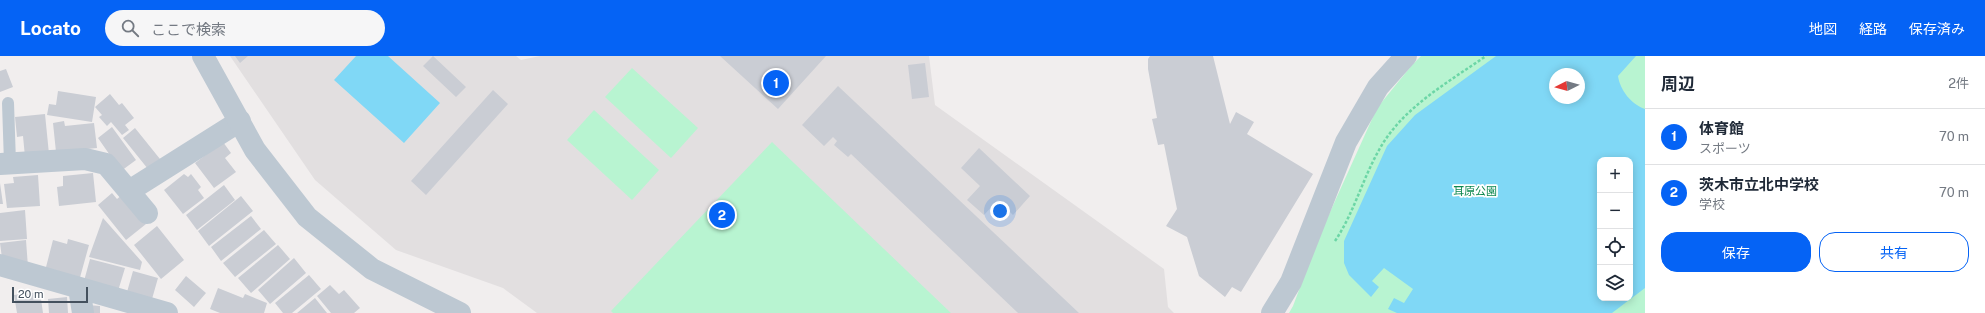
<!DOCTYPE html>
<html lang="ja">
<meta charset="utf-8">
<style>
body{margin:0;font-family:"Public Sans","Noto Sans JP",sans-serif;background:#f6f6f7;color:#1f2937}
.controls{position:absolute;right:12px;bottom:12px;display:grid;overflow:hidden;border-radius:8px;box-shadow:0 2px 10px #0003}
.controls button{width:36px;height:36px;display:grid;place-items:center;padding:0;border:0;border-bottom:1px solid #e0e1e3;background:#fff;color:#1f2937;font:20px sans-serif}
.compass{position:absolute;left:1549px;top:12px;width:36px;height:36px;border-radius:50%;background:#fff;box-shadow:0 2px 10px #0003;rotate:264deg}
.scale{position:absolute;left:12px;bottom:10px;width:76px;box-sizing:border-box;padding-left:4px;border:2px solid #44515e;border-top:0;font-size:11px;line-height:14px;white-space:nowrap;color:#44515e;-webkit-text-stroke:3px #fff;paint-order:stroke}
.you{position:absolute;left:1000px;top:155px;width:14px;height:14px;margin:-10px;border:3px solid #fff;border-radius:50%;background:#1a73e8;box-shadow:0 0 0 6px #1a73e833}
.badge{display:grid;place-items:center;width:26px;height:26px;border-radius:50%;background:#0563f5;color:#fff;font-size:13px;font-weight:700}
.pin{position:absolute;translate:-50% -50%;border:2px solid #fff;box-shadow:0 1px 4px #0006}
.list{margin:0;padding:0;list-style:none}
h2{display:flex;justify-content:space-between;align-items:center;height:52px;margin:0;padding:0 16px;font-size:17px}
h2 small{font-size:13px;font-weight:400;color:#747a83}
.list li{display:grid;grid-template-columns:26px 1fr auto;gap:12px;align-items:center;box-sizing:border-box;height:56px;padding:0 16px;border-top:1px solid #e0e1e3}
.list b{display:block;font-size:15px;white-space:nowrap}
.list p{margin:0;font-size:13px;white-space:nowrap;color:#747a83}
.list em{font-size:13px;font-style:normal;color:#747a83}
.actions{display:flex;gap:8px;padding:12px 16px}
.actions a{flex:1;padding:9px 0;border:1px solid #0563f5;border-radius:16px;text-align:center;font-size:14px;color:#0563f5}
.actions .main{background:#0563f5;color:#fff}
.icon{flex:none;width:22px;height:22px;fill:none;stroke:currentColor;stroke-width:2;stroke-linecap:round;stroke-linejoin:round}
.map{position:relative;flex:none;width:1645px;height:257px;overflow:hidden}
header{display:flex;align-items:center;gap:24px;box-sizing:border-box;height:56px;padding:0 20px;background:#0563f5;color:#fff}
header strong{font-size:19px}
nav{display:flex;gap:22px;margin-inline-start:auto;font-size:14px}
.search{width:280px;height:36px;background:#f6f6f7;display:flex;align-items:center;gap:10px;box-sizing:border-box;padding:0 14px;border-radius:22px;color:#747a83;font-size:15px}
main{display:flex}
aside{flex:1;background:#fff}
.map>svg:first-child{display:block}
</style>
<header>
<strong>Locato</strong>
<div class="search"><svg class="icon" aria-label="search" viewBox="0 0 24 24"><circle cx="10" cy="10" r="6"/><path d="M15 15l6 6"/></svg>ここで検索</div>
<nav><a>地図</a><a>経路</a><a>保存済み</a></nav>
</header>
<main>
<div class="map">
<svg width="1645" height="257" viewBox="0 0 1645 257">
<rect width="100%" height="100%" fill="#f1eeee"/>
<!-- education -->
<path fill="#e2dfe0" d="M 230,0 L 516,0 L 521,4 L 540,0 L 929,0 L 935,49 L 1164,213 L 1168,251 L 1174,257 L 537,257 L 503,232 L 396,194 L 315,124 Z"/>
<!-- green -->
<path fill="#b8f4d1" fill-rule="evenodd" d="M 1421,0 L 1645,0 L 1645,257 L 1289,257 L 1293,250 L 1321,176 L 1377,52 L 1412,9 ZM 1555,18 L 1579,18 L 1579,42 L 1555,42 ZM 1600,104 L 1630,104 L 1630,242 L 1600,242 Z
M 632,12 L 698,72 L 671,102 L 605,41 Z
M 594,54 L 659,114 L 632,144 L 567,84 Z
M 772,86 L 951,257 L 613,257 L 611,255 Z"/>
<!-- water -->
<path fill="#80d8f6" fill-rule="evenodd" d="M 356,0 L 388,0 L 440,47 L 404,87 L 334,24 Z
M 1496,0 L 1636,0 L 1618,20 C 1620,34 1631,48 1645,53 L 1645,232 L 1612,257 L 1397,257 L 1388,253 L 1394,242 L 1404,247 L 1413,233 L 1384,212 L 1372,225 L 1379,231 L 1371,241 L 1349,219 L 1344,207 L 1344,185 L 1387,90 L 1415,59 ZM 1555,18 L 1579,18 L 1579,42 L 1555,42 ZM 1600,104 L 1630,104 L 1630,242 L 1600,242 Z"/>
<!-- building -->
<path fill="#cacdd4" d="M 235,0 L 248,0 L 240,7 Z
M 433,0 L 466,31 L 456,41 L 423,10 Z
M 720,0 L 826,0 L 778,53 Z
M 1150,0 L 1213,0 L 1230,68 L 1236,56 L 1254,66 L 1247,78 L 1313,118 L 1241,236 L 1232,231 L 1225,241 L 1199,220 L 1187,181 L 1166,170 L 1177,153 L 1164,88 L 1158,89 L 1152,63 L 1157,62 L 1148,13 L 1148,3 Z
M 925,7 L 929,41 L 912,43 L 908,9 Z
M 6,13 L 13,31 L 0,36 L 0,15 Z
M 838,30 L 1079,257 L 1018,257 L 851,98 L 848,101 L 834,89 L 837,85 L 833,81 L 824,90 L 802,69 Z
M 493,34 L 508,48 L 426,139 L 411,125 Z
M 58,35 L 96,41 L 92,66 L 47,59 L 49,48 L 56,49 Z
M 110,38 L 119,49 L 122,47 L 134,62 L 125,69 L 129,74 L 122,79 L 111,66 L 107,70 L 99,61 L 102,59 L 95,51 Z
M 45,58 L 49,98 L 25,101 L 23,80 L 17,81 L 15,61 Z
M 64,65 L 65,70 L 94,67 L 97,92 L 56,96 L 53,67 Z
M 112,71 L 136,104 L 121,115 L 98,82 Z
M 135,72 L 160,103 L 148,113 L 123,82 Z
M 223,86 L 231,97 L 225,102 L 236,116 L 214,132 L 195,107 Z
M 979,92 L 1030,140 L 1013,159 L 998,144 L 984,159 L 967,144 L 980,130 L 961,112 Z
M 93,117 L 96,146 L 59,150 L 57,131 L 63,130 L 63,120 Z
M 184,118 L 188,121 L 191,118 L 201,131 L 198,134 L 204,142 L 183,158 L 164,134 Z
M 38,119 L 40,150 L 7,152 L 4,128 L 14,127 L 13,121 Z
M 0,127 L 3,148 L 0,148 Z
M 224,129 L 235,144 L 197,174 L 186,159 Z
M 112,137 L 117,143 L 122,139 L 146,168 L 126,184 L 98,149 Z
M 241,140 L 253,155 L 209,190 L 198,175 Z
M 25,154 L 27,183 L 0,185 L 0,157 Z
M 251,160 L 261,173 L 221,205 L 211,191 Z
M 103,162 L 142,206 L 140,214 L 89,201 Z
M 157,170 L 184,204 L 161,223 L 134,189 Z
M 264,174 L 276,188 L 235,221 L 223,207 Z
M 68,183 L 89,189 L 79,225 L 45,215 L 53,184 L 67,188 Z
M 26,184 L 28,211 L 2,202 L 0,187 Z
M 278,189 L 290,203 L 251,237 L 238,222 Z
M 294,202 L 306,217 L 270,248 L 258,234 Z
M 90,203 L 125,212 L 118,235 L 84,225 Z
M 133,215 L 158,222 L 152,243 L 127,236 Z
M 309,219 L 321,233 L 292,257 L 283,257 L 275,247 Z
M 186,220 L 206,237 L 194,251 L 175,234 Z
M 330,229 L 339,238 L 344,234 L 360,252 L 354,257 L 331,257 L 317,240 Z
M 218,232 L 243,242 L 245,238 L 267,247 L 264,257 L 220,257 L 210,253 Z
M 40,236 L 43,257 L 17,257 L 14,239 Z
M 67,241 L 68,257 L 49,257 L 48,243 Z
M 315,242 L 327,257 L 297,257 Z
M 88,249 L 100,250 L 100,257 L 87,257 Z"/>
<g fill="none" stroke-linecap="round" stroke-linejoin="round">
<!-- path -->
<path stroke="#6cd6a6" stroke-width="2.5" stroke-dasharray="3 2" stroke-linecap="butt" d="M 1335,185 C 1354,157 1362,124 1379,94 C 1402,52 1447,27 1486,0"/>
<!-- service -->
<path stroke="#bdc8d2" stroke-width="12" d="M 8,47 L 10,107"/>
<!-- minor -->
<path stroke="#bdc8d2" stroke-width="22" d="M 0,108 L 85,103 L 106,108 L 147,157
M 129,135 L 240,65
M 0,209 L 167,257
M 79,232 L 83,257
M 1272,257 L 1291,226 L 1346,86 L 1378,31 L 1406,0"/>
<!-- tertiary -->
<path stroke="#bdc8d2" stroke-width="22" d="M 203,0 L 255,94 L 307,161 L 372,213 L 460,257"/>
</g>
<g text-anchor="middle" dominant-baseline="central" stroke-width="3.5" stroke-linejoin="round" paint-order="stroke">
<!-- park labels -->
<g font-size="11" fill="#0d884f" stroke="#fff">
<text x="1475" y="135">耳原公園</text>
</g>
</g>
</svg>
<div class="controls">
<button>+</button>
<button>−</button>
<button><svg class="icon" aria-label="locate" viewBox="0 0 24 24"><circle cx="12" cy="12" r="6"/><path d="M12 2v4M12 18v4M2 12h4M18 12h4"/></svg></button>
<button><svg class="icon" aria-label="layers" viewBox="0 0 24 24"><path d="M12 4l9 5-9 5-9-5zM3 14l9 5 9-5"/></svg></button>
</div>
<svg class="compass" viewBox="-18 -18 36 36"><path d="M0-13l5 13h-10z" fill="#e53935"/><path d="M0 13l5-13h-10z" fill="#747a83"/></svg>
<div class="scale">20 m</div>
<div class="you"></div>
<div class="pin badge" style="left:776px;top:27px">1</div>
<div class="pin badge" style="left:722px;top:159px">2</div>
</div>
<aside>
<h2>周辺<small>2件</small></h2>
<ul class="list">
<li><span class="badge">1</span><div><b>体育館</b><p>スポーツ</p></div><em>70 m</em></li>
<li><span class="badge">2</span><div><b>茨木市立北中学校</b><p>学校</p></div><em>70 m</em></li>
</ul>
<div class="actions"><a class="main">保存</a><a>共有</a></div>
</aside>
</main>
